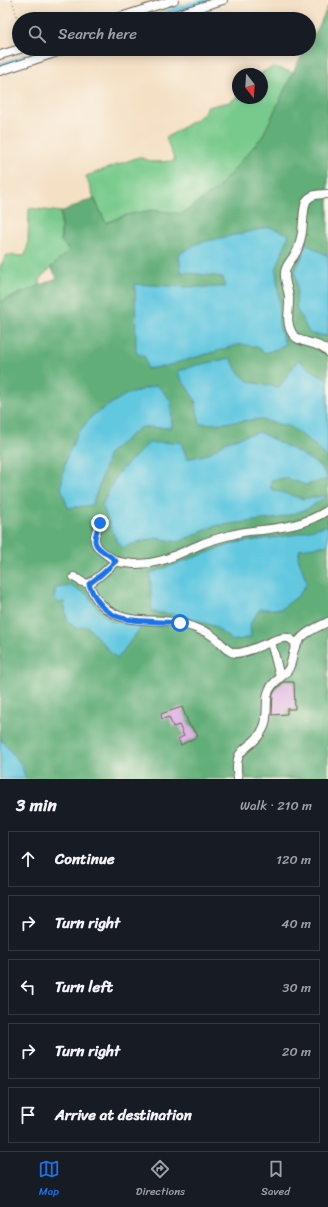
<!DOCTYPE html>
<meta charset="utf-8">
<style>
body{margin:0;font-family:Sriracha,sans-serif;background:#242831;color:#f1f3f6}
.compass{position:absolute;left:232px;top:68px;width:36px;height:36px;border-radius:50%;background:#171b24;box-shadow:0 2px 10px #0003;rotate:163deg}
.stop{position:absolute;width:12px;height:12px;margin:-9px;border:3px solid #1a73e8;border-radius:50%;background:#fff}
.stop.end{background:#1a73e8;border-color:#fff;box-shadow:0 1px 4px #0008}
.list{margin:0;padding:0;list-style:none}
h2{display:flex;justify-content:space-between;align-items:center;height:52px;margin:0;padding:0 16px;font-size:17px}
h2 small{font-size:13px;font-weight:400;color:#9ea1a6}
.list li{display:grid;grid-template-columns:26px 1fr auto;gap:12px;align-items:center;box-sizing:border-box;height:56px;margin:0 8px 8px;padding:0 8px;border:1px solid #363941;border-radius:0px}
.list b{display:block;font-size:15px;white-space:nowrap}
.list em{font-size:13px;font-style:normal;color:#9ea1a6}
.icon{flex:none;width:22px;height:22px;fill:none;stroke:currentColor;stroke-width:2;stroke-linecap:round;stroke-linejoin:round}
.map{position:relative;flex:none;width:328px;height:779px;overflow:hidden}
.search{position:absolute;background:#171b24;box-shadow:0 2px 10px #0003;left:12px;right:12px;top:12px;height:44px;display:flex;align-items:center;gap:10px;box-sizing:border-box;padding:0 14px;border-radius:22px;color:#9ea1a6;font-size:15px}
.sheet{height:372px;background:#171b24}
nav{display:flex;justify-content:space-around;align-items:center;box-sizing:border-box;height:56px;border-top:1px solid #363941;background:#171b24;font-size:11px;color:#9ea1a6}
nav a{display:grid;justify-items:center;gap:2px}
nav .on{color:#1a73e8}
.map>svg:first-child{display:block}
</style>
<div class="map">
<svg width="328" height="779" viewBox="0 0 328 779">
<rect width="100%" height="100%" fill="#fbf7ec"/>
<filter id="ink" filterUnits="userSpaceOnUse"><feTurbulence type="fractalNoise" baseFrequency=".025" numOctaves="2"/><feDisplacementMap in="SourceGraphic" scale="8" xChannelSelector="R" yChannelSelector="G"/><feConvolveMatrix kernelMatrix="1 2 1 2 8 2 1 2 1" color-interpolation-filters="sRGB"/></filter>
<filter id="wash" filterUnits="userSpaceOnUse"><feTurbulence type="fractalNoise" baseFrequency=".012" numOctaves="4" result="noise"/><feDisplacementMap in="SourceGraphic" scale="16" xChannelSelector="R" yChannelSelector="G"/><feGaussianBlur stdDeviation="0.9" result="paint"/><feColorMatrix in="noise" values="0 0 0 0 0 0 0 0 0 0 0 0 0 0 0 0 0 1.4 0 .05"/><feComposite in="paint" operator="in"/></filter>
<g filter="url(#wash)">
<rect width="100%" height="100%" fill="#f4e0c5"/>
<!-- green -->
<path fill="#78ca8c" stroke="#4a7354" d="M 307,64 L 217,221 L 125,215 L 106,223 L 94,198 L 86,176 L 139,157 L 153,162 L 175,161 L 166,138 L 204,114 L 207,107 L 230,102 L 238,96 L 238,98 L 262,98 L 262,74 L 259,74 L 273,67 L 293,72 Z
M 29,208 L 61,212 L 61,241 L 70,250 L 41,277 L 39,293 L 0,303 L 0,266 L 7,255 L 25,256 L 28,244 Z"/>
<!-- forest -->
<path fill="#62ae78" stroke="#3f654a" d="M 328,6 L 328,779 L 0,779 L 0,302 L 57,278 L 51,267 L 69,250 L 61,241 L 61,212 L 94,198 L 106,223 L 125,215 L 152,210 L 177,213 L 180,215 L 216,190 L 262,137 L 298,62 L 306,49 L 309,49 L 309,43 L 318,28 Z"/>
<!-- water -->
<path fill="#62c8e0" stroke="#3f727e" d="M 270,227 L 289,234 L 276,270 L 279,299 L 279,325 L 285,344 L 277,349 L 264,353 L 257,347 L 241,344 L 166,366 L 147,369 L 145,357 L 136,353 L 135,284 L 186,287 L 225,287 L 223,277 L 181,272 L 179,254 L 198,243 Z
M 305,243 L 328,256 L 328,336 L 310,334 L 296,308 L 297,287 L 295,271 L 302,257 Z
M 231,358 L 237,371 L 249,382 L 279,387 L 299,359 C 305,369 319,372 328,380 L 328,460 L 317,447 L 291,427 L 259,419 L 226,423 L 200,424 L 195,400 L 177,372 L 193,366 Z
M 157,385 L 171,401 L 172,428 L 141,427 L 109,453 L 101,480 L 92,505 L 68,508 L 61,487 L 66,459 L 77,434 L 93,415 L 125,395 Z
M 259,432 L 300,453 L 321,467 L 328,478 L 328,479 L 306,485 L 286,478 L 271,480 L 271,489 L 303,499 L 328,495 L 308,509 L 279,518 L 214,526 L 179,542 L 156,538 L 132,544 L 123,548 L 116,540 L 102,505 L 117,474 L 149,443 L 181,442 L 187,459 L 208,454 L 227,441 Z
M 328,525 L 328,545 L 300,549 L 298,557 L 307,583 L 298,596 L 281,609 L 260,609 L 250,624 L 251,637 L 233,641 L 214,626 L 181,615 L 152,612 L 150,573 L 235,543 L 292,535 Z
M 71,586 L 87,594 L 99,611 L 111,621 L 142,626 L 117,659 L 87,626 L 75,628 L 67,620 L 64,602 L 59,603 L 54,599 L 56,588 Z
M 0,738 L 21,764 L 26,779 L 0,779 Z"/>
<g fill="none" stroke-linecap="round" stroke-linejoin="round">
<!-- canal -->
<path stroke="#62c8e0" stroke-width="6" d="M 148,19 L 207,0
M 0,66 L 53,49"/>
</g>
<g id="blocks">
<!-- building -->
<path fill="#dcace0" d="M 284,682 L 294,682 L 295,709 L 287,709 L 287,714 L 272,715 L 273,694 L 276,689 Z
M 182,707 L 190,727 L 192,727 L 194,732 L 195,731 L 198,736 L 181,745 L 178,739 L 184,736 L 179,725 L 173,727 L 169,717 L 162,719 L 161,714 Z"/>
</g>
</g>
<g filter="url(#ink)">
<use href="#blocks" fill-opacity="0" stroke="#686157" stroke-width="1"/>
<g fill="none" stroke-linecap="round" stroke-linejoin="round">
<defs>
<path id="minor" d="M 114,19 L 174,0
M 162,19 L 223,0
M 0,55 L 20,49
M 0,71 L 67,49
M 328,194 C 322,194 312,194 308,199 C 302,204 304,228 301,237 C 300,242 298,251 295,254 C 292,260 285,265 285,273 C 284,280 288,289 289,297 C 290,308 285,322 292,333 C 299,345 317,340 328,352
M 100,523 C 94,535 91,543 103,552 C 107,555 112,559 116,561 C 121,563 128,563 134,564 C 159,565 175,555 197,546 C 209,540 222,537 235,534 C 244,531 253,531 262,530 C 287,527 307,524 328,510
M 74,577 L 82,582 L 89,584 C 92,592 95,598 101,604 C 123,627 152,617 180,623 C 187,625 194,627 200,630 C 205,631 210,634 214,637 C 221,642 226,652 235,653 C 250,654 278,635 288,638 C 291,639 294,642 296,643
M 89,584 L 102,574 L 116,561
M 271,643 L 274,653 L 280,677
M 238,779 C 232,743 251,753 263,729 C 269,718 265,705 268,693 C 271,682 282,678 288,670 C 292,664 292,656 294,650 C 298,635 315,628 328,622"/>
</defs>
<!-- minor casing -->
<use href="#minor" stroke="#686157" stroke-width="10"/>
<!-- path -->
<path stroke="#686157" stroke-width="1" stroke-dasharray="1 3" stroke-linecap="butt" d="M 12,0 L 19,23"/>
<!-- minor -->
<use href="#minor" stroke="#fff" stroke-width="8"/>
</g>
</g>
<g fill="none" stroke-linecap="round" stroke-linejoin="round" filter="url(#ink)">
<!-- route -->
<path stroke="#1a73e8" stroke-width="5" d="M 100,523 C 88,549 99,546 116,561 L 102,574 L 89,584 C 93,596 102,609 114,615 C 129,623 162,621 180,623"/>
</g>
</svg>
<svg class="compass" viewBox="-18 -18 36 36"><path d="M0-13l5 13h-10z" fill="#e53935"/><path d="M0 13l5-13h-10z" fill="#9ea1a6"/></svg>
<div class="stop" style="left:180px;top:623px"></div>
<div class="stop end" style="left:100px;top:523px"></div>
<div class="search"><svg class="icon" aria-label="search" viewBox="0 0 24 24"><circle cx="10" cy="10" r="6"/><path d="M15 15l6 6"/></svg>Search here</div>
</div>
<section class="sheet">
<h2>3 min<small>Walk · 210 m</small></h2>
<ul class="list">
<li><svg class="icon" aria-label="ahead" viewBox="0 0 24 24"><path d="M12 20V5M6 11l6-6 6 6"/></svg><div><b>Continue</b></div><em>120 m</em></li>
<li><svg class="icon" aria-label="right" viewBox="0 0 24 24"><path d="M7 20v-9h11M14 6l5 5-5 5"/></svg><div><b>Turn right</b></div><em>40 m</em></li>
<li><svg class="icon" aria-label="left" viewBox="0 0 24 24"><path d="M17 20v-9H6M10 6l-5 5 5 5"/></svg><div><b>Turn left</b></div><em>30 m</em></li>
<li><svg class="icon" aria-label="right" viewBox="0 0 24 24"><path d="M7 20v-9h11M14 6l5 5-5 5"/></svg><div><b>Turn right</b></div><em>20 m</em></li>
<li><svg class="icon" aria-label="arrive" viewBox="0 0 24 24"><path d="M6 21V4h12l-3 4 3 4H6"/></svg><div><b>Arrive at destination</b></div></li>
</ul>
</section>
<nav>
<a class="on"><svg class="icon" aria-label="map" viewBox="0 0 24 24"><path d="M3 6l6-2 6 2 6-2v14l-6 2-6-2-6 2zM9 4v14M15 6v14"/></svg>Map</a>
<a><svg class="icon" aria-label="directions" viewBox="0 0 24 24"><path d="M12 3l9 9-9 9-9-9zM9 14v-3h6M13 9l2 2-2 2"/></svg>Directions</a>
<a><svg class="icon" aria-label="saved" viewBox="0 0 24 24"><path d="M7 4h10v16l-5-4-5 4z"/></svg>Saved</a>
</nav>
